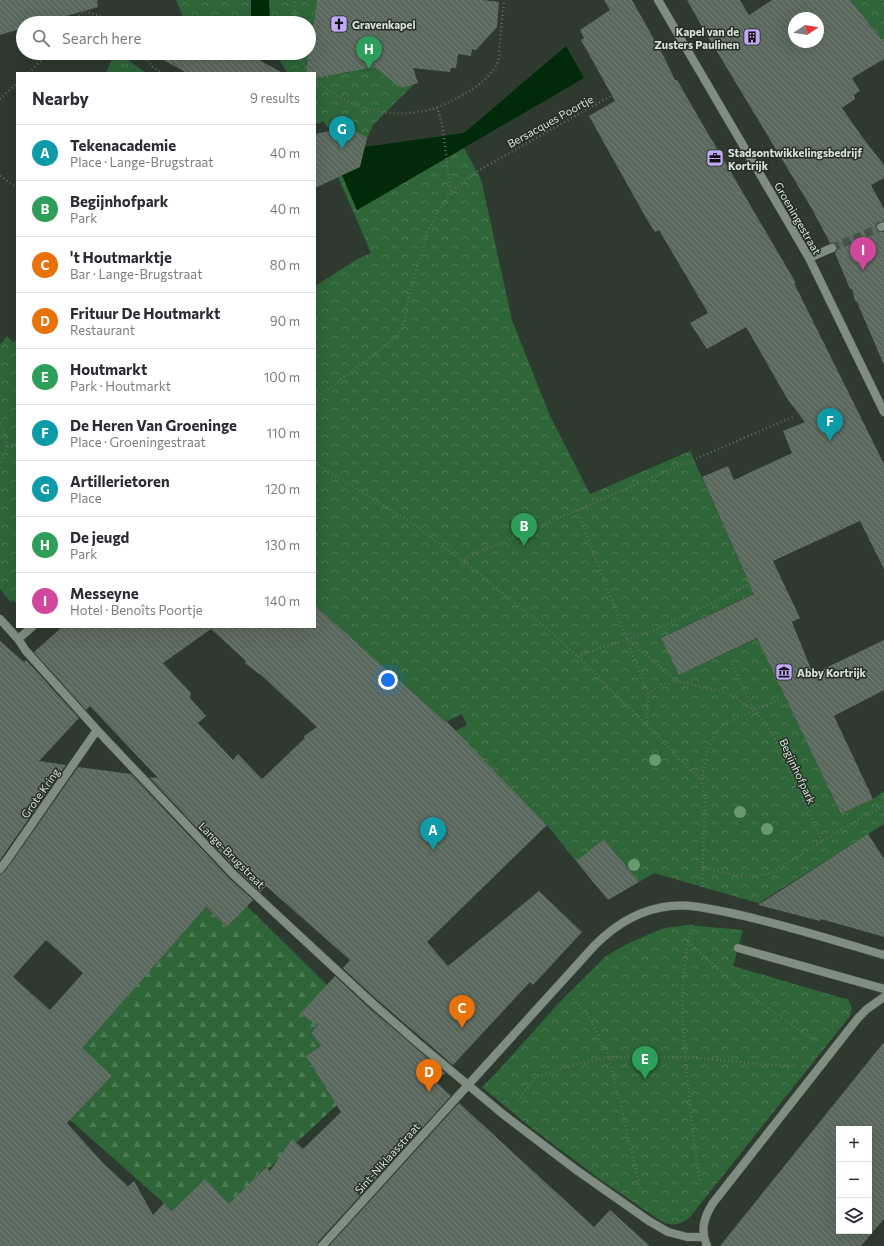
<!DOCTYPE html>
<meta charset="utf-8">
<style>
body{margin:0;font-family:Commissioner,sans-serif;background:#f2f2f3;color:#2b2b33}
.controls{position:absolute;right:12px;bottom:12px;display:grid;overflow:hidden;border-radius:0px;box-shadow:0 4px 16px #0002}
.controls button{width:36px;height:36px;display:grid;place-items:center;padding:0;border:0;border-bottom:1px solid #e1e1e2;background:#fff;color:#2b2b33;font:20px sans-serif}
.compass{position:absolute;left:788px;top:12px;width:36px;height:36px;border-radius:50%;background:#fff;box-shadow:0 4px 16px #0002;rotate:78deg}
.you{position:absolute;left:388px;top:680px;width:14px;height:14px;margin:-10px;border:3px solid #fff;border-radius:50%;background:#1a73e8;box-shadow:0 0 0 6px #1a73e833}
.badge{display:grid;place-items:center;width:26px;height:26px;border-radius:50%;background:#6e638a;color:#fff;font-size:13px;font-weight:700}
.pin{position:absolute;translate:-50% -33px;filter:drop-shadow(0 1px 2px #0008)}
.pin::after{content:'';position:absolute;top:21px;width:14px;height:12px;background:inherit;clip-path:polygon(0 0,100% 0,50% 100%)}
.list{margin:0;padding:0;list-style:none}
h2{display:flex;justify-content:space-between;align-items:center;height:52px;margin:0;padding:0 16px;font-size:17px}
h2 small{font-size:13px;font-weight:400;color:#7c7c81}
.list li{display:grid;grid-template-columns:26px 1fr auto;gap:12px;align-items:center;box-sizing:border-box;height:56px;padding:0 16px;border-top:1px solid #e1e1e2}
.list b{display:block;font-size:15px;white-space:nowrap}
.list p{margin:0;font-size:13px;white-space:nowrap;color:#7c7c81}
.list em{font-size:13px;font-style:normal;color:#7c7c81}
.icon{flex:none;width:22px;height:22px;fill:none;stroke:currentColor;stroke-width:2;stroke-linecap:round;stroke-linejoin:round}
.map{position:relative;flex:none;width:884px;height:1246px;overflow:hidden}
.search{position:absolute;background:#fff;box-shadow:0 4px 16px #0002;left:16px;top:16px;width:300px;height:44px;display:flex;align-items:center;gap:10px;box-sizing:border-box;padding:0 14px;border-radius:22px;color:#7c7c81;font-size:15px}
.panel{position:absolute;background:#fff;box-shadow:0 4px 16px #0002;left:16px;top:72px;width:300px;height:556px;border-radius:0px}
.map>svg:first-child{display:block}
</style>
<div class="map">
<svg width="884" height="1246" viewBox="0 0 884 1246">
<defs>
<pattern id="grass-tufts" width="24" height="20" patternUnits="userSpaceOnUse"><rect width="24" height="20" fill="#2e6539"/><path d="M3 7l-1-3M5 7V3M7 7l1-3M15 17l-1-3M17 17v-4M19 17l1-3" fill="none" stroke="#4c7b55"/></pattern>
<pattern id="forest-firs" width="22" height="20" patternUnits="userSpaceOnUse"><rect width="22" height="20" fill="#2e6539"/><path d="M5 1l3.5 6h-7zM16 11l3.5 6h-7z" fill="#4c7b55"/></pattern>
<pattern id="park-crowns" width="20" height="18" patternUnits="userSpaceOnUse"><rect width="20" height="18" fill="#2e6539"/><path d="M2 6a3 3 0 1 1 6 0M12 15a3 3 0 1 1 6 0" fill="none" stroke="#4c7b55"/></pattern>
<pattern id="building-back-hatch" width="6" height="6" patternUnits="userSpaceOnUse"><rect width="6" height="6" fill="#5b685d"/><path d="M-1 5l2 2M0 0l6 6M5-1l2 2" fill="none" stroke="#727d74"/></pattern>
</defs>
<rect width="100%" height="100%" fill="#2e3a2f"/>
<!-- grass -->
<path fill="url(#grass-tufts)" d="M 115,53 L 127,53 L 129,61 L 146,73 L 106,73 Z"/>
<!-- forest -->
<path fill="url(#forest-firs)" d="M 247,906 L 327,985 L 302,1014 L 303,1016 L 319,1023 L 311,1033 L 321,1046 L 306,1056 L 337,1105 L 296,1143 L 290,1145 L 281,1155 L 282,1156 L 268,1169 L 265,1167 L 252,1181 L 254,1183 L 244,1192 L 242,1191 L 240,1192 L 241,1194 L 226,1208 L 175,1213 L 70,1120 L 112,1076 L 77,1053 L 206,907 L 227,927 Z"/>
<!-- park -->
<path fill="url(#park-crowns)" d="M 176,0 L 317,0 L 310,47 L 320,62 L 342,73 L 350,72 L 348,65 L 360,56 L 392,81 L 414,84 L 373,125 L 367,138 L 350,127 L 332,131 L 331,132 L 323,121 L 318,124 L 315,121 L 315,73 L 287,73 L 276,53 L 309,53 L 309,23 L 191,23 L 184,19 Z
M 850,0 L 884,0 L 884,42 L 851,1 Z
M 464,148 L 481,179 L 512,320 L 550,416 L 590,494 L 690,451 L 745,574 L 782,580 L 661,638 L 679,675 L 775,630 L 770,665 L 841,814 L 873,799 L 884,791 L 884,824 L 761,902 L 761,904 L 654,873 L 639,882 L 604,839 L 576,861 L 547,825 L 455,731 L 467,725 L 462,714 L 446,722 L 315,606 L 315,286 L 356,260 L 371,253 L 336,172 L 342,175 L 357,210 Z
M 7,336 L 13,342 L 17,339 L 17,604 L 13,600 L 11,602 L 0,589 L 0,345 Z
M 688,925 L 743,930 L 733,966 L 842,998 L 848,999 L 852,1008 L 850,1016 L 690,1217 C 681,1225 672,1227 661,1221 L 598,1178 L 529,1126 L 482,1087 L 498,1071 L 556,1006 L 606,956 L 631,942 L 664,928 Z"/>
<!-- water -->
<path fill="#002a09" d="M 251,0 L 269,0 L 270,23 L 251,23 Z
M 566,46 L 584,78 L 357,210 L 342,175 L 364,147 L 464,133 Z"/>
<!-- building -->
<path fill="url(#building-back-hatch)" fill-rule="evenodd" d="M 0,0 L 97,0 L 98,7 L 42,23 L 23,23 L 23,28 L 0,35 Z
M 317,0 L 483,0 L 499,2 L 497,27 L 476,50 L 472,49 L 471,56 L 458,54 L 456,68 L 451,68 L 450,72 L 413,68 L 418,83 L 401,88 L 374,67 L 315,78 L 315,73 L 306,73 Z
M 604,0 L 632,0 L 663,55 L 675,80 L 677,80 L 706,130 L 796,283 L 794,283 L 884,464 L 884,569 L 860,521 L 773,561 L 800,618 L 792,622 L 813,674 L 884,640 L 884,690 L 834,716 L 873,799 L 841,814 L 757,638 L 679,675 L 661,638 L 754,594 L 702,477 L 728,466 L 734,480 L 792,453 L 783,431 L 805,422 L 788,400 L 746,327 L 707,349 L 690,323 L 708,313 L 659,230 L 655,232 L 646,218 L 589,116 L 615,101 L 581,40 L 584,38 L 580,30 L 610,10 Z
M 687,0 L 740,0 L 749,15 L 772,0 L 850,0 L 884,42 L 884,59 L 852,78 L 860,91 L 854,95 L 855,99 L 842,108 L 863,138 L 884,165 L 884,178 L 871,185 L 884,209 L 884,221 L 877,223 L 876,226 L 878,231 L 880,232 L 884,232 L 884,365 L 857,302 L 855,301 L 852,289 L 850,289 L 835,253 L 837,249 L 837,245 L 833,243 L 830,243 L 812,209 L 710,40 L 710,41 ZM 794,18 L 818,18 L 818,42 L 794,42 Z
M 155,53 L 246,53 L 283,73 L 187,73 L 156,56 Z
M 350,127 L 367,138 L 360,167 L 315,188 L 315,134 Z
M 315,606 L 446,722 L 447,722 L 547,825 L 427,942 L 448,966 L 539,891 L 582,932 L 533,985 L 530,982 L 453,1065 L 375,998 L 343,968 L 350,960 L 266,886 L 260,892 L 237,870 L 149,777 L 158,778 L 90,706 L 86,710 L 34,652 L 62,627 L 315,627 ZM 211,629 L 246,661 L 245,663 L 259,674 L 260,674 L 317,727 L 304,736 L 305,738 L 262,779 L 238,754 L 233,760 L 198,723 L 206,716 L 190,698 L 191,693 L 163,663 Z
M 0,641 L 24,662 L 26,660 L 79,718 L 39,761 L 66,765 L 0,860 Z
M 78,767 L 131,774 L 229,878 L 253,900 L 227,927 L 206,907 L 82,1048 L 112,1076 L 67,1123 L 103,1163 L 128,1186 L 134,1181 L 153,1215 L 164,1203 L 172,1211 L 205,1179 L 229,1204 L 266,1167 L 270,1171 L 292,1139 L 303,1149 L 341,1112 L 306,1056 L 321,1046 L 311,1033 L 318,1025 L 300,1014 L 335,976 L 367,1006 L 445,1073 L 437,1081 L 438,1081 L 437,1083 L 451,1096 L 318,1242 L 317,1246 L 0,1246 L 0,874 L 4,872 L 11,863 ZM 46,940 L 83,973 L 50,1010 L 13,977 Z
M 868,834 L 884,859 L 884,937 L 821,919 L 820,921 L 758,905 Z
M 604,839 L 639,882 L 608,900 L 576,861 Z
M 884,1042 L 884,1219 L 861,1246 L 720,1246 ZM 839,1129 L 869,1129 L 869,1231 L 839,1231 Z
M 459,1103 L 594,1227 L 610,1210 L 650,1246 L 329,1246 Z"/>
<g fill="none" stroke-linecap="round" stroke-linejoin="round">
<!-- street-tunnel -->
<path stroke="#485349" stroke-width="8" stroke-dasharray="8 4" stroke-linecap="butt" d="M 832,248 L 881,227"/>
<defs>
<path id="lane" d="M 738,948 L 884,989"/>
<path id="street" d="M 658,0 L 809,258 L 884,412
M 881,227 L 884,226
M 809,258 L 832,248
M 0,619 L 18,639 L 26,651 L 97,730 L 233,874 L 371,1002 L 419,1044 L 504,1115 L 575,1169 L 649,1221 L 668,1232 L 687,1237 L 704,1237
M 18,639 L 32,627
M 0,869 L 7,860 L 97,730
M 322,1246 L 595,945 C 616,924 640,909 671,906 C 692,904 711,909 731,913 C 783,924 833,940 884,955
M 707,1246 C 700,1230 704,1217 713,1203 L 858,1018 L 867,1009 L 884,997"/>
</defs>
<!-- lane casing -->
<use href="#lane" stroke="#4d574e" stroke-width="9"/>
<!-- street casing -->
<use href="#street" stroke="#4d574e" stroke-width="9"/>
<!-- path -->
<path stroke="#626c63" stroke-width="2.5" stroke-dasharray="1 3" stroke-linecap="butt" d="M 69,23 L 84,11 L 121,23
M 295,23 L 295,0
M 144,53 L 151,66 L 163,73
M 297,53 L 299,59 L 310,73
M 29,73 L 48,53
M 315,78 C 347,110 393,121 436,108 C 447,104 457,98 466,93 C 478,86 494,74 498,61 C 500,56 499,48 500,43 C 501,28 503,14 504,0
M 0,99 L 17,83
M 437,107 L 442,124 L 451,193
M 0,176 L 17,188
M 315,399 L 397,337 L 404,321 L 411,286 L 429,229 L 438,211 L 451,193 L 462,182 L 476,172 L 632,84
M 0,423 C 9,436 8,451 0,463
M 7,447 L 17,445
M 315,463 L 412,523 L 461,560 L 549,630 L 577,656 L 664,742
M 577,510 L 648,694 L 647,725
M 461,560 L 795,416
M 627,639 L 677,681 L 718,690 L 736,698 L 754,710 L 764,722 L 774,737 L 822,841
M 577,656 L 656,630 L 777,571
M 732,664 L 754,710
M 1,668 L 11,662
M 648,694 L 662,684 L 677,682
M 665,744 L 700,780
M 702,867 L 735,875 L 754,876 L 771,873 L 822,841 L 884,805
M 702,887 L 705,796 L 701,781 L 708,749 L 715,734 L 725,723 L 783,698
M 692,925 C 677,980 683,1038 689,1094 C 692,1124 695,1154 701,1184
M 688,942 L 737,986 L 799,1030 L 815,1040
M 385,987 L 424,947
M 573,999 L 590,1018 L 609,1057 L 685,1057 L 770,1065 L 796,1066
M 518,1101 L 536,1077 L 574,1065 L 609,1057 L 641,1191"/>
<!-- lane -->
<use href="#lane" stroke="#808e82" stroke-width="8"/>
<!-- street -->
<use href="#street" stroke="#808e82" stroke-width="8"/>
</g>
<!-- trees -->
<g fill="#68996f">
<circle cx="655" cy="760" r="6"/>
<circle cx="740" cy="812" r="6"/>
<circle cx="767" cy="829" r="6"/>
<circle cx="634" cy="865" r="6"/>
</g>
<!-- icons -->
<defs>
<symbol id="church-square" viewBox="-11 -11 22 22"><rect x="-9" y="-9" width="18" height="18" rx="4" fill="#c0a8f4" stroke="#243026"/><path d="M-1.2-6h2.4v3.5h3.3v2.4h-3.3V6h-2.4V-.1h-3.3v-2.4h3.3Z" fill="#111"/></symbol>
<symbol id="building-square" viewBox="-11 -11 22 22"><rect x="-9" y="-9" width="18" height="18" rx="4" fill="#c0a8f4" stroke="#243026"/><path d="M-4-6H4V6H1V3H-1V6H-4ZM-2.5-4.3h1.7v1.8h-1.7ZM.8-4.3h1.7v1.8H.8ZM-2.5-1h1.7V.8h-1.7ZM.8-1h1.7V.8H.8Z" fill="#111"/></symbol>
<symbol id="office-square" viewBox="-11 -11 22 22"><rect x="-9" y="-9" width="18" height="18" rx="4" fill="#c0a8f4" stroke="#243026"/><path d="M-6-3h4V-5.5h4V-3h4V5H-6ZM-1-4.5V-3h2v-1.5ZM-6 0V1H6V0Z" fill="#111"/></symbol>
<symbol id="museum-square" viewBox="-11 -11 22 22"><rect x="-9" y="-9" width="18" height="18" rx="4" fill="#c0a8f4" stroke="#243026"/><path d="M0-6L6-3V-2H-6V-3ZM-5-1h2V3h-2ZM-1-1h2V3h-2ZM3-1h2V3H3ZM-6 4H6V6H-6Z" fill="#111"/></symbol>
</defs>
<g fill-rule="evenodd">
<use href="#church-square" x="329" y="14" width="20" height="20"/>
<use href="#building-square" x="742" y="27" width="20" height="20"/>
<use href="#office-square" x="705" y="148" width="20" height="20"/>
<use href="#museum-square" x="774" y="662" width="20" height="20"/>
</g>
<g text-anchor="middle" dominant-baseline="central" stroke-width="3" stroke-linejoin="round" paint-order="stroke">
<!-- poi labels -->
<g font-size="11" font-weight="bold" fill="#dae1db" stroke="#243026" text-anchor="start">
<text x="352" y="24">Gravenkapel</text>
<text x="739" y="31" text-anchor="end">Kapel van de<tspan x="739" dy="13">Zusters Paulinen</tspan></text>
<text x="728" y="152">Stadsontwikkelingsbedrijf<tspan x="728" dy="13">Kortrijk</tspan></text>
<text x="797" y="672">Abby Kortrijk</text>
</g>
<!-- street labels -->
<g font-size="11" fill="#dae1db" stroke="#243026">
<text transform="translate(550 121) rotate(-29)">Bersacques Poortje</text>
<text transform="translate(798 218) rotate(60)">Groeningestraat</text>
<text transform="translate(798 771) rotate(65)">Begijnhofpark</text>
<text transform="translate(40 793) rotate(-55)">Grote Kring</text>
<text transform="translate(232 855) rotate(45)">Lange-Brugstraat</text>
<text transform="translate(387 1158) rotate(-48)">Sint-Niklaasstraat</text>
</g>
</g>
</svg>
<div class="controls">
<button>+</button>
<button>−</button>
<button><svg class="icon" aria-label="layers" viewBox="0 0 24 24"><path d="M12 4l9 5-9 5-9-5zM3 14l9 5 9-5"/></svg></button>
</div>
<svg class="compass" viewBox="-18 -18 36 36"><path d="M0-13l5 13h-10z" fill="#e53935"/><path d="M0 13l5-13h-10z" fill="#7c7c81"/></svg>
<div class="you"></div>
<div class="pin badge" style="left:433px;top:850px;background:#0f9aa8">A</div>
<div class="pin badge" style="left:524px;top:546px;background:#2e9e5b">B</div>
<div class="pin badge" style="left:462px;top:1028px;background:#e8710a">C</div>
<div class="pin badge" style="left:429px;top:1092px;background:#e8710a">D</div>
<div class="pin badge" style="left:645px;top:1079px;background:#2e9e5b">E</div>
<div class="pin badge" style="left:830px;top:441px;background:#0f9aa8">F</div>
<div class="pin badge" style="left:342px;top:149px;background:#0f9aa8">G</div>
<div class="pin badge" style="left:369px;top:69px;background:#2e9e5b">H</div>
<div class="pin badge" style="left:863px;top:270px;background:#d1479c">I</div>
<div class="search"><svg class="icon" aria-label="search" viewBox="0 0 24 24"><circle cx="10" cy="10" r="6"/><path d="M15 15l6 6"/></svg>Search here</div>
<section class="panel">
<h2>Nearby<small>9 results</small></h2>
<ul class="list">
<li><span class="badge" style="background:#0f9aa8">A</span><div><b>Tekenacademie</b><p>Place · Lange-Brugstraat</p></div><em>40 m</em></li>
<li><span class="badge" style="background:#2e9e5b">B</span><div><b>Begijnhofpark</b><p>Park</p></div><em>40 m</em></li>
<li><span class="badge" style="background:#e8710a">C</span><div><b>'t Houtmarktje</b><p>Bar · Lange-Brugstraat</p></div><em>80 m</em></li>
<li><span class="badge" style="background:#e8710a">D</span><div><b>Frituur De Houtmarkt</b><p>Restaurant</p></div><em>90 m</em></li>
<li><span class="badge" style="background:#2e9e5b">E</span><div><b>Houtmarkt</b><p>Park · Houtmarkt</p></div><em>100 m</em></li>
<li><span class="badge" style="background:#0f9aa8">F</span><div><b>De Heren Van Groeninge</b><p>Place · Groeningestraat</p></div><em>110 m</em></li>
<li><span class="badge" style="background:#0f9aa8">G</span><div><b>Artillerietoren</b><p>Place</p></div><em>120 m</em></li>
<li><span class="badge" style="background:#2e9e5b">H</span><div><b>De jeugd</b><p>Park</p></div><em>130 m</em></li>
<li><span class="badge" style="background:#d1479c">I</span><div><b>Messeyne</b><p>Hotel · Benoîts Poortje</p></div><em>140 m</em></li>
</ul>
</section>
</div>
